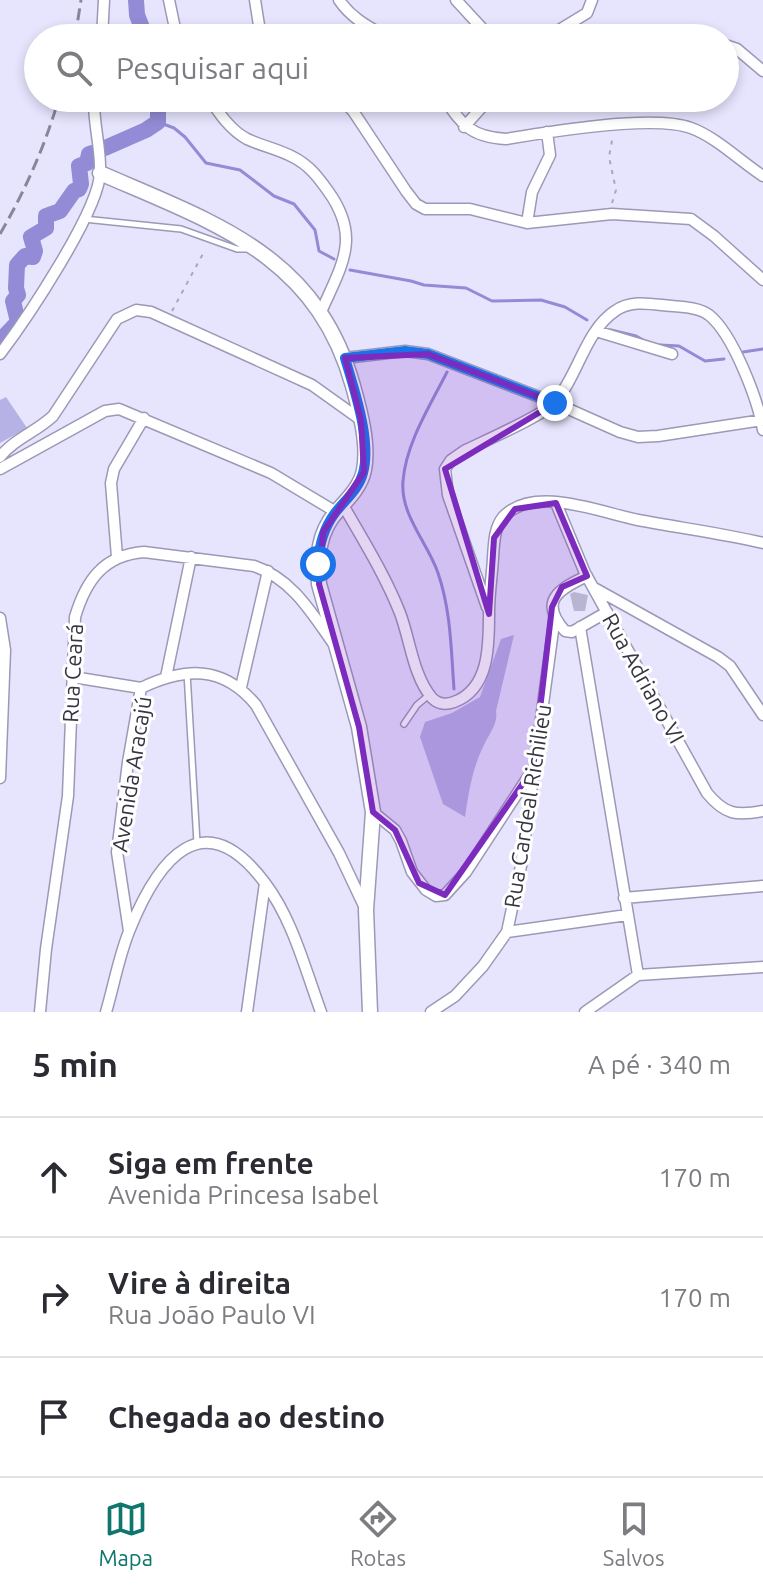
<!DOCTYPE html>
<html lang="pt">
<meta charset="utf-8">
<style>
body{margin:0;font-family:Ubuntu,sans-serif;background:#f2f2f3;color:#2b2b33}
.stop{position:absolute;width:24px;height:24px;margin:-18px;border:6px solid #1a73e8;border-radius:50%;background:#fff}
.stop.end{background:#1a73e8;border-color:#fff;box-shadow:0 2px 8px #0008}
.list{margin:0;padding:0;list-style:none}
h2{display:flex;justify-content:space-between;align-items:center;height:104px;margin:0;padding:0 32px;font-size:34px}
h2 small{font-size:26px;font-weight:400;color:#7c7c81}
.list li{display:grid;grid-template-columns:52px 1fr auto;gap:24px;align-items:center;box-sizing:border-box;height:120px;padding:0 32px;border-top:2px solid #e1e1e2}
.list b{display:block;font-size:30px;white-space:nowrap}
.list p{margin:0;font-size:26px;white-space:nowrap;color:#7c7c81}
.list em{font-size:26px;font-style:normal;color:#7c7c81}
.icon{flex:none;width:44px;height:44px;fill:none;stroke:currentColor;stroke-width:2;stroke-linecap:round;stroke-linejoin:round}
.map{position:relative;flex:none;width:763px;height:1012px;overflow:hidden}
.search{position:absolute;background:#fff;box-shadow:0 4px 12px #0003;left:24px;right:24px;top:24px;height:88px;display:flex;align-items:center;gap:20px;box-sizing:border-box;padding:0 28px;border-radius:44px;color:#7c7c81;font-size:30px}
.sheet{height:464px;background:#fff}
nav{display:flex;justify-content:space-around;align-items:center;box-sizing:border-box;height:112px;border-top:2px solid #e1e1e2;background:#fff;font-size:22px;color:#7c7c81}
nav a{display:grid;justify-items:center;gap:4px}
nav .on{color:#0f766e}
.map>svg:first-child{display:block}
</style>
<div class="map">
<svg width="763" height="1012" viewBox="0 0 763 1012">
<rect width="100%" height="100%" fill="#e7e5fe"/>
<!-- green -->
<path fill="#b6b2e5" d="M 6,397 L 27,428 L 0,443 L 0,400 Z
M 514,635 L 496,711 C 498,722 491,731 486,741 C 473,765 469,790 465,817 L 443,804 L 420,737 L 425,722 L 452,713 L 480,697 L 501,639 Z"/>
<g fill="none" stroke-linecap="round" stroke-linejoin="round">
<!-- stream -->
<path stroke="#938bd5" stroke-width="3" d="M 158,122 L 174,128 L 185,137 L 206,163 L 240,170 L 274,196 L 294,204 L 315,230 L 319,251 L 334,259
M 350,270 L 411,281 L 424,285 L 466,288 L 492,301 L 541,300 L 565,307 L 587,320
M 611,330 L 636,336 L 645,341
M 660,345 L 679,346 L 705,361 L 724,359
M 743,352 L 763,349
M 447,372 C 430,406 406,443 403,481 C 400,515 428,543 438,573 C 451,611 451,649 454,689"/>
<!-- river -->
<path stroke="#938bd5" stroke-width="16" d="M 136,0 L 137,15 L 146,38
M 105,148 L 146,130 L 158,122 L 158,105 L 160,98
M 0,341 L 18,322 L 13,301 L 18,295 L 16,288 L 17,265 L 25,256 L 33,257 L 35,251 L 31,237 L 46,228 L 46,216 L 60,211 L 74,191 L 79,189 L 81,184 L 79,166 L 87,163 L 89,154 L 92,153"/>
</g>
<!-- building -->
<path fill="#b7b5d2" d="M 574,592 L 588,595 L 585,611 L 574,611 L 570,594 Z"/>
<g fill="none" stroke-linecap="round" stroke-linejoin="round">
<defs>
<path id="lane" d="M 84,219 L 181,229 L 237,249 L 246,249
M 187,673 L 197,843
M 404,724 L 417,705 L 429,695"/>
<path id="street" d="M 169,0 L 177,38
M 255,0 L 261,38
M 339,0 C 352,19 369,27 388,38
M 456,0 L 491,38
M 102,38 L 104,0
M 546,38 L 587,13 L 592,0
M 725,45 L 737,49 L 763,71
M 209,98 C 219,113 230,130 247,139 C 262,146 278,149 293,157 C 309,165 318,177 328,191 C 362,238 341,266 321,312
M 341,98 L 353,111 L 406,191 L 416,204 L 425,209 L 470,209 L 527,223 L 612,214 L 691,219 L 714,236 L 763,280
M 444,98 C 462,125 471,137 506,139 C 547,132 653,114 691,128 C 716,137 740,161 763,176
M 464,127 L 490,98
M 527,223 L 532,192 L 550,155 L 547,132
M 596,331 L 672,354
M 0,354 C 25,321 100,210 100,172 C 101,147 93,123 94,98
M 345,358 L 405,351 L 428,354 L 555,403 L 620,432 L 638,437 L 658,436 L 763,420
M 0,457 C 14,439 36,432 53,416 L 117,319 L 136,310 L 151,312 L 312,385 L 361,420
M 0,469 L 105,411 L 119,409 L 271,473 L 336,512
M 556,503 L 585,573 L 707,793 C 725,815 737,816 763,811
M 343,505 C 363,540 385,575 400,613 C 410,639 413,676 432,698 C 438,704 446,705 454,702 C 490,689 489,644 489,612 C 489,594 492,576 493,558 C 494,544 494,528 503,517 C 534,484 602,513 638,520 C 680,528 721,533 763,543
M 117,557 L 111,483 L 114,469 L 144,418
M 587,576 C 559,589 538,601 565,631 L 572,632 L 607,612
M 596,589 L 718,657 L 730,666 L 763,715
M 487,607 L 448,495 L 445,469 L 451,460 L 464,451 C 484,441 543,416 555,402 C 578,376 585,331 615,311 C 629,301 645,303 662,305 C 676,307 697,306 709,315 C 733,334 758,400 763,430
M 0,618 L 5,650 L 0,778
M 580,627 L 638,975
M 73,677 L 141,688
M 166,677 L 191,557
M 241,687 L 268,571
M 373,812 L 395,830 L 401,841 L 412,872 L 426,890 L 436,896 L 445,895 L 466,872 L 532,771
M 624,898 L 763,886
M 129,931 L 117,852 L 128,762 L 141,688 C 185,667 223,665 256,705 L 339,853 L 365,908
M 507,932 L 627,915
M 40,1012 L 46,949 L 68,796 L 75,617 C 86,580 104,555 144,552 L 254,566 C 292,579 311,612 333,643
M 106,1012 C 114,985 119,955 130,929 C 158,860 203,800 265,883 C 293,920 305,969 321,1012
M 247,1012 L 265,883
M 431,1012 L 455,996 L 483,966 L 507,932 L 521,866 L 555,616
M 585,1012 L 638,975 L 763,967"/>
<path id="secondary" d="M 100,173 C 214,223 316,254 353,386 C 360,411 369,444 364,470 C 361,486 348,499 338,510 C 318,532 317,556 319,584 L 359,727 L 373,812 L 366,910 L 370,1012"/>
</defs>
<!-- lane casing -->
<use href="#lane" stroke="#9b99b6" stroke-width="8"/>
<!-- street casing -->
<use href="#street" stroke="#9b99b6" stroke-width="13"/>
<!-- secondary casing -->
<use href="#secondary" stroke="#9b99b6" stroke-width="17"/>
<!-- path -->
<path stroke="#a9a7bb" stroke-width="2" stroke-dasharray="4 6" stroke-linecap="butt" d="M 612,203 L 616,190 L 609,157 L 613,135
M 172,311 L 205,250"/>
<!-- lane -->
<use href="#lane" stroke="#fff" stroke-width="5"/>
<!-- street -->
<use href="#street" stroke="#fff" stroke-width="10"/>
<!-- secondary -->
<use href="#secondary" stroke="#fff" stroke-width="14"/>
<!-- rail -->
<path stroke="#888698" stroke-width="3" stroke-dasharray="12 6" stroke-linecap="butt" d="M 75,38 L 81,0
M 0,234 C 25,191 45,146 59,98"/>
</g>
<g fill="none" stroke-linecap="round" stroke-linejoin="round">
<!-- route -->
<path stroke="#1a73e8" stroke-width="10" d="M 318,564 C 319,545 323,529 335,513 C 345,500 359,489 363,473 C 372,441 354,389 345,358 L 405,351 L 428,354 L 555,403"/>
</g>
<!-- marked area -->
<path fill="#7b2cbf" fill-opacity="0.2" stroke="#7b2cbf" stroke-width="6" stroke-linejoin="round" d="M 428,354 L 555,403 L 445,469 L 489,614 L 494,538 L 515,509 L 556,503 L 587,576 L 562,587 L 552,607 L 533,769 L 445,895 L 419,883 L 395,830 L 373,812 L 359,727 L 319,584 L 323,532 L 364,472 L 361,420 L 345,358 Z"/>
<g text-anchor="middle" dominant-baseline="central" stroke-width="6" stroke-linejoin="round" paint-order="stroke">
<!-- street labels -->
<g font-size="22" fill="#363541" stroke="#fff">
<text transform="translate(72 673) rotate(-87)">Rua Ceará</text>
<text transform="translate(644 678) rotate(61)">Rua Adriano VI</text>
<text transform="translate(131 774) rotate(-81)">Avenida Aracajú</text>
<text transform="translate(527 806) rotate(-81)">Rua Cardeal Richilieu</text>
</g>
</g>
</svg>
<div class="stop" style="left:318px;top:564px"></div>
<div class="stop end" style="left:555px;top:403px"></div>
<div class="search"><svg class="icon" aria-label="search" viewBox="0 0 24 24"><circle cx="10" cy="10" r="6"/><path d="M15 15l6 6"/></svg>Pesquisar aqui</div>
</div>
<section class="sheet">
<h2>5 min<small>A pé · 340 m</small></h2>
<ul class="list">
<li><svg class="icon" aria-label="ahead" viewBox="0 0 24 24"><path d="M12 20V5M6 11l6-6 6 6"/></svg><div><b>Siga em frente</b><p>Avenida Princesa Isabel</p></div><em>170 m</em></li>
<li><svg class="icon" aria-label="right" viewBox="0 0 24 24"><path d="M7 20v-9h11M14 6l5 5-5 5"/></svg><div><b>Vire à direita</b><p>Rua João Paulo VI</p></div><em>170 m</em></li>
<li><svg class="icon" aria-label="arrive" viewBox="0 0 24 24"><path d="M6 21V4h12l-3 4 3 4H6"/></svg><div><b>Chegada ao destino</b></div></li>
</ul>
</section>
<nav>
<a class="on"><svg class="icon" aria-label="map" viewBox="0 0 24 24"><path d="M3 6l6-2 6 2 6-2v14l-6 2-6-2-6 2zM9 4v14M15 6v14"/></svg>Mapa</a>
<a><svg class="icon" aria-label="directions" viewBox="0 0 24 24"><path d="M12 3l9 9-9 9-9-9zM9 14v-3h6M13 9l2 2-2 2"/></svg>Rotas</a>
<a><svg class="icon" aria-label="saved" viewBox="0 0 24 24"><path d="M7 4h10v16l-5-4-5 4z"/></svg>Salvos</a>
</nav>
